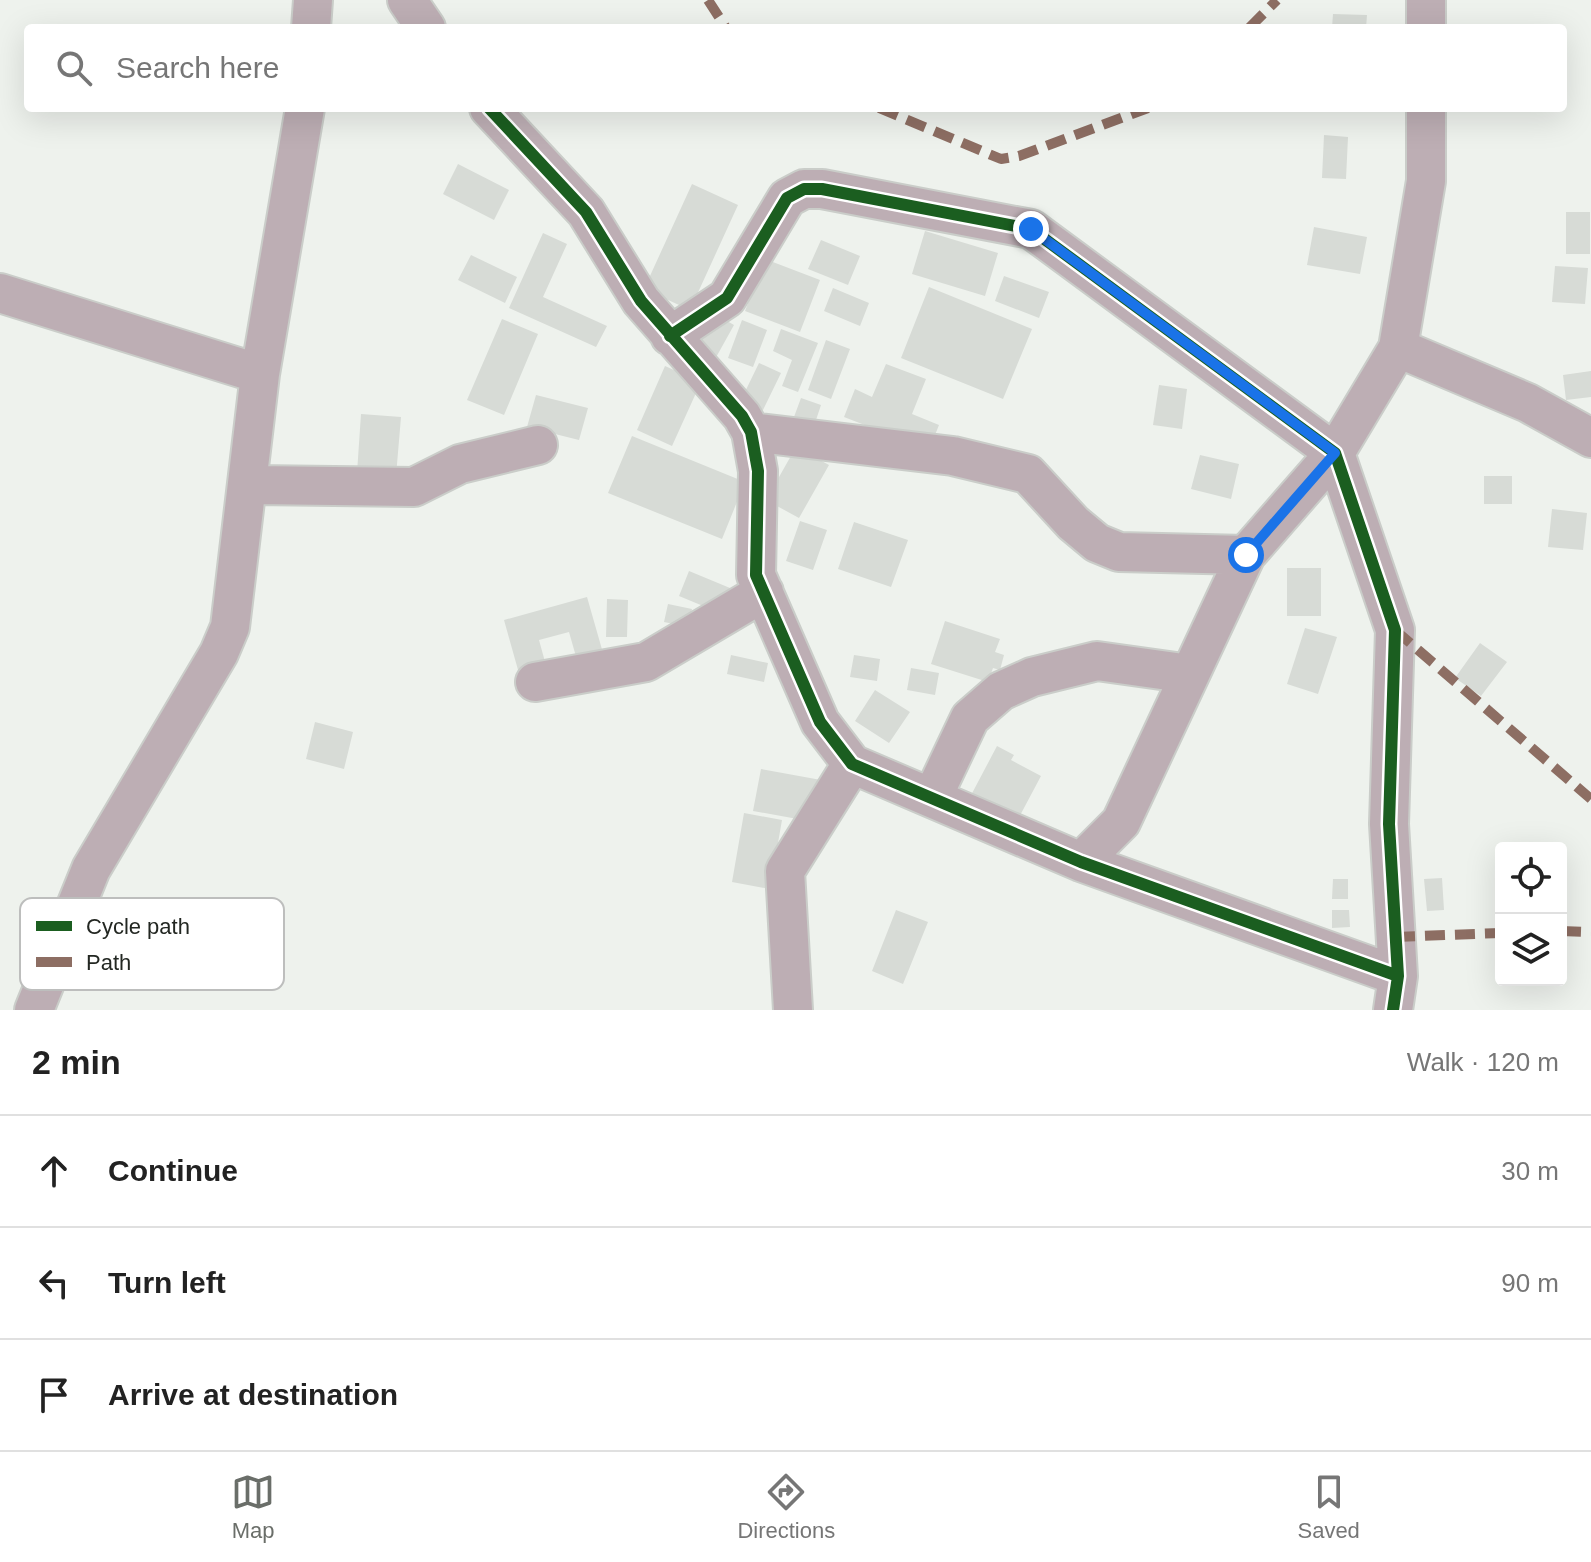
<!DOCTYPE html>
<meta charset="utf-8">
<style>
body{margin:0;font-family:Arial,sans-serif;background:#f2f2f2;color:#222}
.controls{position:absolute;right:24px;bottom:24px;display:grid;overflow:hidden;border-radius:8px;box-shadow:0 8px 32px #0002}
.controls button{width:72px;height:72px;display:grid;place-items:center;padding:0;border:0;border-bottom:2px solid #e0e0e0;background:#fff;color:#222;font:40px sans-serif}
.stop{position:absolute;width:24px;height:24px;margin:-18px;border:6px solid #1a73e8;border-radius:50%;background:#fff}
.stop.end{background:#1a73e8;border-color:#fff;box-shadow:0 2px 8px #0008}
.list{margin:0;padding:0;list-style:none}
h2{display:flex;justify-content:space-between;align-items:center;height:104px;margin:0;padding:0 32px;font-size:34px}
h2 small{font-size:26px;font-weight:400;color:#767676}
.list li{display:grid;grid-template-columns:52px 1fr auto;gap:24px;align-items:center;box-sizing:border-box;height:112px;padding:0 32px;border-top:2px solid #e0e0e0}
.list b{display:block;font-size:30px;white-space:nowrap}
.list em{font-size:26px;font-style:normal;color:#767676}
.icon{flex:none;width:44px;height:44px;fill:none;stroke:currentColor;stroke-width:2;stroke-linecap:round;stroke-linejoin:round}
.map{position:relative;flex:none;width:1591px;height:1010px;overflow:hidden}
.search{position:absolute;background:#fff;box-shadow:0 8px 32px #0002;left:24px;right:24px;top:24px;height:88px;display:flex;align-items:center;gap:20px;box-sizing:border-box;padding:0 28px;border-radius:8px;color:#767676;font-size:30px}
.sheet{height:440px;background:#fff}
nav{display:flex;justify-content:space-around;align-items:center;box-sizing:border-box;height:112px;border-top:2px solid #e0e0e0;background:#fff;font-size:22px;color:#767676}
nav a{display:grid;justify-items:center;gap:4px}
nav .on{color:#6a6e69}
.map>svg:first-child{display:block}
</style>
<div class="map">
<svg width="1591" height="1010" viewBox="0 0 1591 1010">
<rect width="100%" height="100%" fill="#eef2ed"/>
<!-- building -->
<path fill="#d7dbd6" d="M 1333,14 L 1367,15 L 1366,28 L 1332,28 Z
M 1324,135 L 1348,137 L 1346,179 L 1322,178 Z
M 458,164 L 509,190 L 494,220 L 443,194 Z
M 692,184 L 738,205 L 690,310 L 644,289 Z
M 1566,212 L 1590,212 L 1590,254 L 1566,254 Z
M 1314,227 L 1367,237 L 1360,274 L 1307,265 Z
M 925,231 L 998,253 L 985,296 L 912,274 Z
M 543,233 L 567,244 L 543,297 L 607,326 L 596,347 L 509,308 Z
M 821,240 L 860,256 L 848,285 L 808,269 Z
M 471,255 L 517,277 L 505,303 L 458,280 Z
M 765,259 L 820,280 L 800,332 L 745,311 Z
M 1555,266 L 1588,268 L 1585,304 L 1552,302 Z
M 1004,276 L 1049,292 L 1039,318 L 995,301 Z
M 929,287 L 1032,329 L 1003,399 L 901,358 Z
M 833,288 L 869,303 L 860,326 L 824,311 Z
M 715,314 L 734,325 L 714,361 L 694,349 Z
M 502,319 L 538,334 L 504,415 L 467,400 Z
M 742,320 L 767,330 L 753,367 L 728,358 Z
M 781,329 L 818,343 L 798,392 L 782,386 L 792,360 L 773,351 Z
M 826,340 L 850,349 L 831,399 L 808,390 Z
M 759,363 L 781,373 L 763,410 L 741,400 Z
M 886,364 L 926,379 L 912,414 L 939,425 L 929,450 L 844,417 L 855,389 L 872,397 Z
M 665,366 L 701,382 L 672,446 L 637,430 Z
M 1591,371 L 1591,397 L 1566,400 L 1563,375 Z
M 1159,385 L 1187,389 L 1182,429 L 1153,425 Z
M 536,395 L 588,408 L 579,440 L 527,427 Z
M 801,398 L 821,405 L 812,432 L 791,425 Z
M 361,414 L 401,417 L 396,476 L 357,473 Z
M 632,436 L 745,482 L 722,539 L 608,493 Z
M 796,447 L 829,465 L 799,518 L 766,500 Z
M 1200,455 L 1239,464 L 1231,499 L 1191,489 Z
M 1484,476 L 1512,476 L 1512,504 L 1484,504 Z
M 1552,509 L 1587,513 L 1583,550 L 1548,547 Z
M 800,521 L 827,530 L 813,570 L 786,561 Z
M 854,522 L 908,540 L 891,587 L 838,569 Z
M 1287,568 L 1321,568 L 1321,616 L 1287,616 Z
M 689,571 L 730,588 L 720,613 L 679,596 Z
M 587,597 L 603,653 L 577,660 L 569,632 L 539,640 L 547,669 L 520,677 L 504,620 Z
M 607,599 L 628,600 L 627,637 L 606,637 Z
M 668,604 L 692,609 L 688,627 L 664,622 Z
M 945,621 L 1000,639 L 995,652 L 1004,655 L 1000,670 L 993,668 L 988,682 L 931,664 Z
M 1305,628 L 1337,637 L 1318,694 L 1287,684 Z
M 1480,643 L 1507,662 L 1481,696 L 1455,678 Z
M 731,655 L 768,663 L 764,682 L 727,674 Z
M 854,655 L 880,659 L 877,681 L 850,677 Z
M 911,668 L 939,673 L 935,695 L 907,690 Z
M 875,690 L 910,712 L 889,743 L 855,721 Z
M 315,722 L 353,732 L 344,769 L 306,759 Z
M 997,746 L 1014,755 L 1011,760 L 1041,776 L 1016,823 L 969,799 Z
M 761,769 L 821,780 L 814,822 L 753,811 Z
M 744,813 L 782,820 L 770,889 L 732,882 Z
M 1442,878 L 1444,910 L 1427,911 L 1424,879 Z
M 1333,879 L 1348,879 L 1348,899 L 1332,899 Z
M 896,910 L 928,922 L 903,984 L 872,971 Z
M 1332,910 L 1349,910 L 1350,927 L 1332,928 Z"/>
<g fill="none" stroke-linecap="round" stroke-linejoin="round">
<defs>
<path id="minor" d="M 407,0 L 426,28
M 1426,0 L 1426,28
M 311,28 L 313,0
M 489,108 L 586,212 L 641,301 L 742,416 L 751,432 L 758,471 L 756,575 L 820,722 L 852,764 L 1081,862 L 1398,976
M 0,293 L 260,374
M 670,336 L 727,298 L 787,198 L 804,189 L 822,189 L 1031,229 L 1335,453 L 1395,630 L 1389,824 L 1398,976 L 1393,1010
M 1398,348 L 1528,403 L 1591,438
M 751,432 L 953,456 L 1028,474 L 1073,523 L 1097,543 L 1119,552 L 1246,555
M 248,485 L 414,487 L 460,464 L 538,445
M 535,682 L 646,662 L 764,592
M 932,798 L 970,718 L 1001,691 L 1032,677 L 1097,661 L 1190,674
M 1081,862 L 1121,822 L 1246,555 L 1335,453 L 1398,348 L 1426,181 L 1426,108
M 34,1010 L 91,869 L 219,653 L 230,627 L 260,374 L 305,108
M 793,1010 L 785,871 L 852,764"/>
</defs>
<!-- minor casing -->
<use href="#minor" stroke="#cacdc9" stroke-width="42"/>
<!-- minor -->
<use href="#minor" stroke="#bdaeb4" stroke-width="38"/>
<!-- quiet -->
<path stroke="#8d6e63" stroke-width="10" stroke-dasharray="20 10" stroke-linecap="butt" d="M 708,0 L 726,28
M 1249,28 L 1277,0
M 879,108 L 1001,159 L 1019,156 L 1148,108
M 1395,630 L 1591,799
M 1561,931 L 1591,932
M 1395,937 L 1501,933"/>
<defs>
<path id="cycleway" d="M 489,108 L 586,212 L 641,301 L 742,416 L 751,432 L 758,471 L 756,575 L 820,722 L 852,764 L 1081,862 L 1398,976
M 670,336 L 727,298 L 787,198 L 804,189 L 822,189 L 1031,229 L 1335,453 L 1395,630 L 1389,824 L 1398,976 L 1393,1010"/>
</defs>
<!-- cycleway casing -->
<use href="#cycleway" stroke="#fff" stroke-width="17"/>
<!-- cycleway -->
<use href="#cycleway" stroke="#1b5e20" stroke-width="12"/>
</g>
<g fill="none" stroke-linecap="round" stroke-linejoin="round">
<!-- route -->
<path stroke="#1a73e8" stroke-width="10" d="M 1031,229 L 1335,453 L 1246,555"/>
</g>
<!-- legend -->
<rect x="20" y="898" width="264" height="92" rx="12" fill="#fff" stroke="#bdbebd" stroke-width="2"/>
<rect x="36" y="921" width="36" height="10" fill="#1b5e20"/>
<rect x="36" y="957" width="36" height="10" fill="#8d6e63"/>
<g font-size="22" fill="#232722">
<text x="86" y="934">Cycle path</text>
<text x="86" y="970">Path</text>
</g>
</svg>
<div class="controls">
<button><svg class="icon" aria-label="locate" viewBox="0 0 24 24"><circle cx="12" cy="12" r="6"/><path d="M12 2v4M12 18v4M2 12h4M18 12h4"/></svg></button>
<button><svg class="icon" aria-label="layers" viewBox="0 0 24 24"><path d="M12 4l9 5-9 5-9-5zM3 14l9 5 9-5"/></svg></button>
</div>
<div class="stop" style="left:1246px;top:555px"></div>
<div class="stop end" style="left:1031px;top:229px"></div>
<div class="search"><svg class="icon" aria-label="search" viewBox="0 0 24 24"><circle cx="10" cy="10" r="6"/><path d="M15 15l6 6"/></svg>Search here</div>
</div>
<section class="sheet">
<h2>2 min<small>Walk · 120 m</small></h2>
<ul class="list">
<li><svg class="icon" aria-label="ahead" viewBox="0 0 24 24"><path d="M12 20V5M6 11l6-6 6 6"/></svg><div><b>Continue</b></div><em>30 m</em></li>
<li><svg class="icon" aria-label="left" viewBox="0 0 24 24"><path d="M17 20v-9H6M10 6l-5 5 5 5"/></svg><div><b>Turn left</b></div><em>90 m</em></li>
<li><svg class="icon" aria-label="arrive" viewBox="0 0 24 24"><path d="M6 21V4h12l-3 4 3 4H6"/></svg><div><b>Arrive at destination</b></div></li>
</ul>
</section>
<nav>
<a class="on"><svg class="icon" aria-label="map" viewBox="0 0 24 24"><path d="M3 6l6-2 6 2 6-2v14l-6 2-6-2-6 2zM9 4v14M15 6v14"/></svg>Map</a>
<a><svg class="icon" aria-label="directions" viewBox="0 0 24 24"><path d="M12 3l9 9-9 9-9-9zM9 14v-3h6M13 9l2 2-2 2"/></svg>Directions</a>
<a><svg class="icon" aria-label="saved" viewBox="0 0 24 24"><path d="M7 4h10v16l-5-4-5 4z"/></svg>Saved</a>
</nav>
